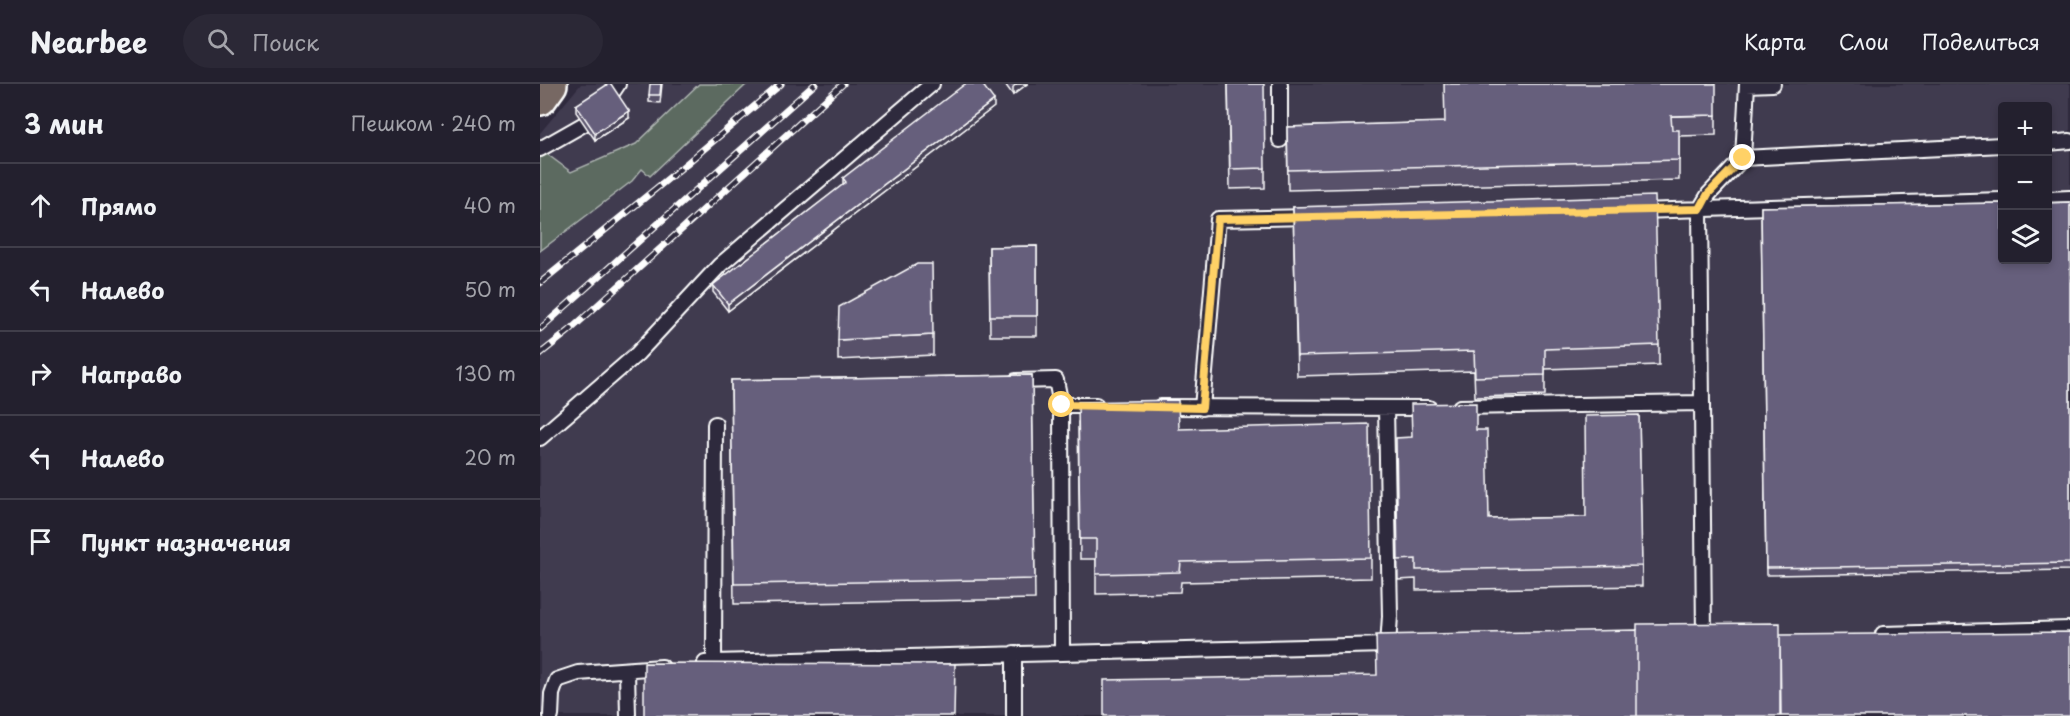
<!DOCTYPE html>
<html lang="ru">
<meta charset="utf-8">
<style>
body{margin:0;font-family:"Playpen Sans",sans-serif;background:#2b2836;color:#f1f3f6}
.controls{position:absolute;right:18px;top:18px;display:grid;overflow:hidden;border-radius:6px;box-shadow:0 3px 9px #0003}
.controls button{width:54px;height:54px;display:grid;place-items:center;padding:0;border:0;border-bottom:2px solid #403e4a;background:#23202e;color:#f1f3f6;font:30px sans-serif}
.stop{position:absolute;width:18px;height:18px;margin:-14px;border:4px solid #ffd166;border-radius:50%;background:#fff}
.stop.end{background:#ffd166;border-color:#fff;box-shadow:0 2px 6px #0008}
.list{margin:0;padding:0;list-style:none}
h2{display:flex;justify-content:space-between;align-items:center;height:78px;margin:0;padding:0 24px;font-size:26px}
h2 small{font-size:20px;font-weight:400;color:#a3a3aa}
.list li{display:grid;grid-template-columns:39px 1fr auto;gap:18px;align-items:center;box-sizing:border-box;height:84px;padding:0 24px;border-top:2px solid #403e4a}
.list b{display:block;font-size:22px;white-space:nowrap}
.list em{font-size:20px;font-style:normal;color:#a3a3aa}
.icon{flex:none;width:33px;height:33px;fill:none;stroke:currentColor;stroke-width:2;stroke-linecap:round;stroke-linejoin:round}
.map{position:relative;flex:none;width:1530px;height:632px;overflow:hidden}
header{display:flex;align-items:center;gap:36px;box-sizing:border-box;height:84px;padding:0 30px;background:#23202e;border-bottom:2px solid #403e4a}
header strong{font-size:28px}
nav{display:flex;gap:33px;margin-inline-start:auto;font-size:21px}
.search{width:420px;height:54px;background:#2b2836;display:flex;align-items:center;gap:15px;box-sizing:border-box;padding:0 21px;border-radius:33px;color:#a3a3aa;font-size:22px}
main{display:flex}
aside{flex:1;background:#23202e}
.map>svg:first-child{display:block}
</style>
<header>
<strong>Nearbee</strong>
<div class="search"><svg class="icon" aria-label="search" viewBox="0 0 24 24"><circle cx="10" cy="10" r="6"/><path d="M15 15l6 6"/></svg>Поиск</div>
<nav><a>Карта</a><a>Слои</a><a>Поделиться</a></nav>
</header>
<main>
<aside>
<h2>3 мин<small>Пешком · 240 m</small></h2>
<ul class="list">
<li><svg class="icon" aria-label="ahead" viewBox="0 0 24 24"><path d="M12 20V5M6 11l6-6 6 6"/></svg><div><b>Прямо</b></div><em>40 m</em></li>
<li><svg class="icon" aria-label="left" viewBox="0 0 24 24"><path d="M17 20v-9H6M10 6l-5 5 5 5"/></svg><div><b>Налево</b></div><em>50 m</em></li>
<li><svg class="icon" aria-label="right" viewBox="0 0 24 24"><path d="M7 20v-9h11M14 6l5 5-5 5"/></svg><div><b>Направо</b></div><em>130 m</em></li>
<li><svg class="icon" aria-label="left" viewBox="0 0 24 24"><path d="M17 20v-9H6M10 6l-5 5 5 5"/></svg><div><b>Налево</b></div><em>20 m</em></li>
<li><svg class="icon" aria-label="arrive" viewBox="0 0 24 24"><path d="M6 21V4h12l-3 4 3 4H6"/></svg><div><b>Пункт назначения</b></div></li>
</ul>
</aside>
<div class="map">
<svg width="1530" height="632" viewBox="0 0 1530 632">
<rect width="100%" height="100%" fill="#2f2a3d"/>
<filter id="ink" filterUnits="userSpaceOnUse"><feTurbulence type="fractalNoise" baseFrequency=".0167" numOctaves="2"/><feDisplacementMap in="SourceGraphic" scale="12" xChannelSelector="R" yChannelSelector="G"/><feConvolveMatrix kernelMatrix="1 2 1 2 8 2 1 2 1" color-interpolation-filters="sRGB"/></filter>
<g filter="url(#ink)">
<!-- built -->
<path fill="#403a50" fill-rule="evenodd" d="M 41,0 L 159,0 L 96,60 L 31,88 L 0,65 L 0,49 Z
M 207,0 L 1530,0 L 1530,632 L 0,632 L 0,167 L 92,97 L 102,85 L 110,92 ZM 1462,22 L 1508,22 L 1508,176 L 1462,176 Z"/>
<!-- green -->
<path fill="#5b6a61" stroke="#adb4b0" stroke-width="1.5" d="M 159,0 L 207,0 L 110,92 L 102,85 L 92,97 L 0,167 L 0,65 L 31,88 L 96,60 Z"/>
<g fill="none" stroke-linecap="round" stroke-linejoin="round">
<defs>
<path id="lane" d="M 740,0 L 740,56
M 1207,1 L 1233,0
M 72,9 L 78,0
M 1508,59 L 1530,57
M 0,65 L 44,40
M 1203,74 L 1462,61
M 1508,115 L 1530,114
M 1099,127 L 1462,116
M 1162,319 L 1164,554 L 1162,554
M 521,321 L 556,321
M 620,323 L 889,324
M 920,323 L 1162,319 L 1160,125 L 1169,110 L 1203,74 L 1207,0
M 662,324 L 678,135 L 771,133
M 0,354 L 97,270 L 180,181 L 392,0
M 1343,550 L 1530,545
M 522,569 L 848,561 L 850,532 L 846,324
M 174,578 L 522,569 L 521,321 L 516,296 L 476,297
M 165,579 L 174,578 L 175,340
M 87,586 L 88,632
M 11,632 L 12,610 L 17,596 L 38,589 L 122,583
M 474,632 L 474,569"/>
<path id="primary" d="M 0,14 L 10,0"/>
</defs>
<!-- lane casing -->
<use href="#lane" stroke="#fff" stroke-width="18"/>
<!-- primary casing -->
<use href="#primary" stroke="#fff" stroke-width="38"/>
<!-- lane -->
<use href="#lane" stroke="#2f2a3d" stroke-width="14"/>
<!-- primary -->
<use href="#primary" stroke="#776864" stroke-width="33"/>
<defs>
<path id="rail" d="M 0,199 L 140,85 L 241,0
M 0,245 L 275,0
M 0,270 L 29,247 L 303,0"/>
</defs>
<!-- rail casing -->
<use href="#rail" stroke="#fff" stroke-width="7"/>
<!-- rail -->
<use href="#rail" stroke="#2f2a3d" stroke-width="4.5" stroke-dasharray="14" stroke-linecap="butt"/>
</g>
<!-- wall -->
<path fill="#58516b" stroke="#fff" stroke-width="1.5" d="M 122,0 L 120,19 L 109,18 L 109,11 Z
M 465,0 L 487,0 L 473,11 Z
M 688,0 L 725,84 L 725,104 L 690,105 Z
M 36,21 L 89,34 L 55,56 L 36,28 Z
M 454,23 L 188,227 L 173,208 L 173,201 L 303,101 L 303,94 Z
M 1176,31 L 1176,51 L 1139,52 L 1139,96 L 748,106 L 747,43 Z
M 1530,118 L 1530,486 L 1226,491 L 1221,123 Z
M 753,123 L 1119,261 L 1119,281 L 1005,285 L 1005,311 L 935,313 L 934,287 L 757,292 Z
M 497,162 L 497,252 L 450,252 L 449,163 Z
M 393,251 L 393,271 L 298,276 L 298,256 Z
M 492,291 L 495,515 L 194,520 L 191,296 Z
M 1099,331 L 1102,502 L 876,506 L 876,495 L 858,496 L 856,374 L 872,353 L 936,346 L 949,435 L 1046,433 Z
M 538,338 L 639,345 L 831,474 L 831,494 L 641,498 L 640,508 L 556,510 L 556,475 L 540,475 Z"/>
<!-- shaded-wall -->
<path fill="#474257" stroke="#fff" stroke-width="1.5" d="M 477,0 L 487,0 L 473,11 L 473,3 Z
M 454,16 L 454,23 L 188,227 L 188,220 Z
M 89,27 L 89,34 L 55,56 L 55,49 Z"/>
<!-- building -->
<path fill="#665e7c" stroke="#fff" stroke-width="1.5" d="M 68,0 L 71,0 L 89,27 L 55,49 L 36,21 Z
M 110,0 L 121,0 L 120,11 L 109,11 Z
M 425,0 L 442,0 L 454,16 L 188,220 L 173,201 L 306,98 L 303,94 Z
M 688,0 L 724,0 L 725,84 L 690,85 Z
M 904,0 L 1176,0 L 1176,31 L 1131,32 L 1132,46 L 1139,46 L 1139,76 L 748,86 L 747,43 L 905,38 Z
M 1115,112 L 1119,261 L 1005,265 L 1005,291 L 935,293 L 934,267 L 757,272 L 753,123 Z
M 1530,118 L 1530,479 L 1226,484 L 1221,123 L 1462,119 L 1462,176 L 1508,176 L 1508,119 Z
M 497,162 L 497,232 L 450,232 L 449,163 Z
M 377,180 L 392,180 L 393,251 L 298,256 L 299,223 Z
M 492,291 L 495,495 L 194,500 L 191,296 Z
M 638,316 L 639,345 L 829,340 L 831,474 L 641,478 L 640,488 L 556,490 L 556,455 L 540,455 L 538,318 Z
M 936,319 L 936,346 L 947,346 L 949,435 L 1046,433 L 1045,332 L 1099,331 L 1102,482 L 876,486 L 876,475 L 858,476 L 856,354 L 872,353 L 871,320 Z
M 1240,539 L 1240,632 L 1097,632 L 1097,540 Z
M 1097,546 L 1097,632 L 564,632 L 564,596 L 837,591 L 836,551 Z
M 1530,548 L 1530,632 L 1241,632 L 1240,551 Z
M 104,579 L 415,580 L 414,632 L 104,632 Z"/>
</g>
<g fill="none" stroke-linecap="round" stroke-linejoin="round" filter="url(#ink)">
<!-- route -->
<path stroke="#ffd166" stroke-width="8" d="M 522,321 L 662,324 L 678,135 L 1160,125 L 1168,110 L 1203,74"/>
</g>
</svg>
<div class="controls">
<button>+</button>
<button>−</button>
<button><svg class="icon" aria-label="layers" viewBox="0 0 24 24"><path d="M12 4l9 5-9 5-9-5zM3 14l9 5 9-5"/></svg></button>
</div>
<div class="stop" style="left:522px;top:321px"></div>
<div class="stop end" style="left:1203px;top:74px"></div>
</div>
</main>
